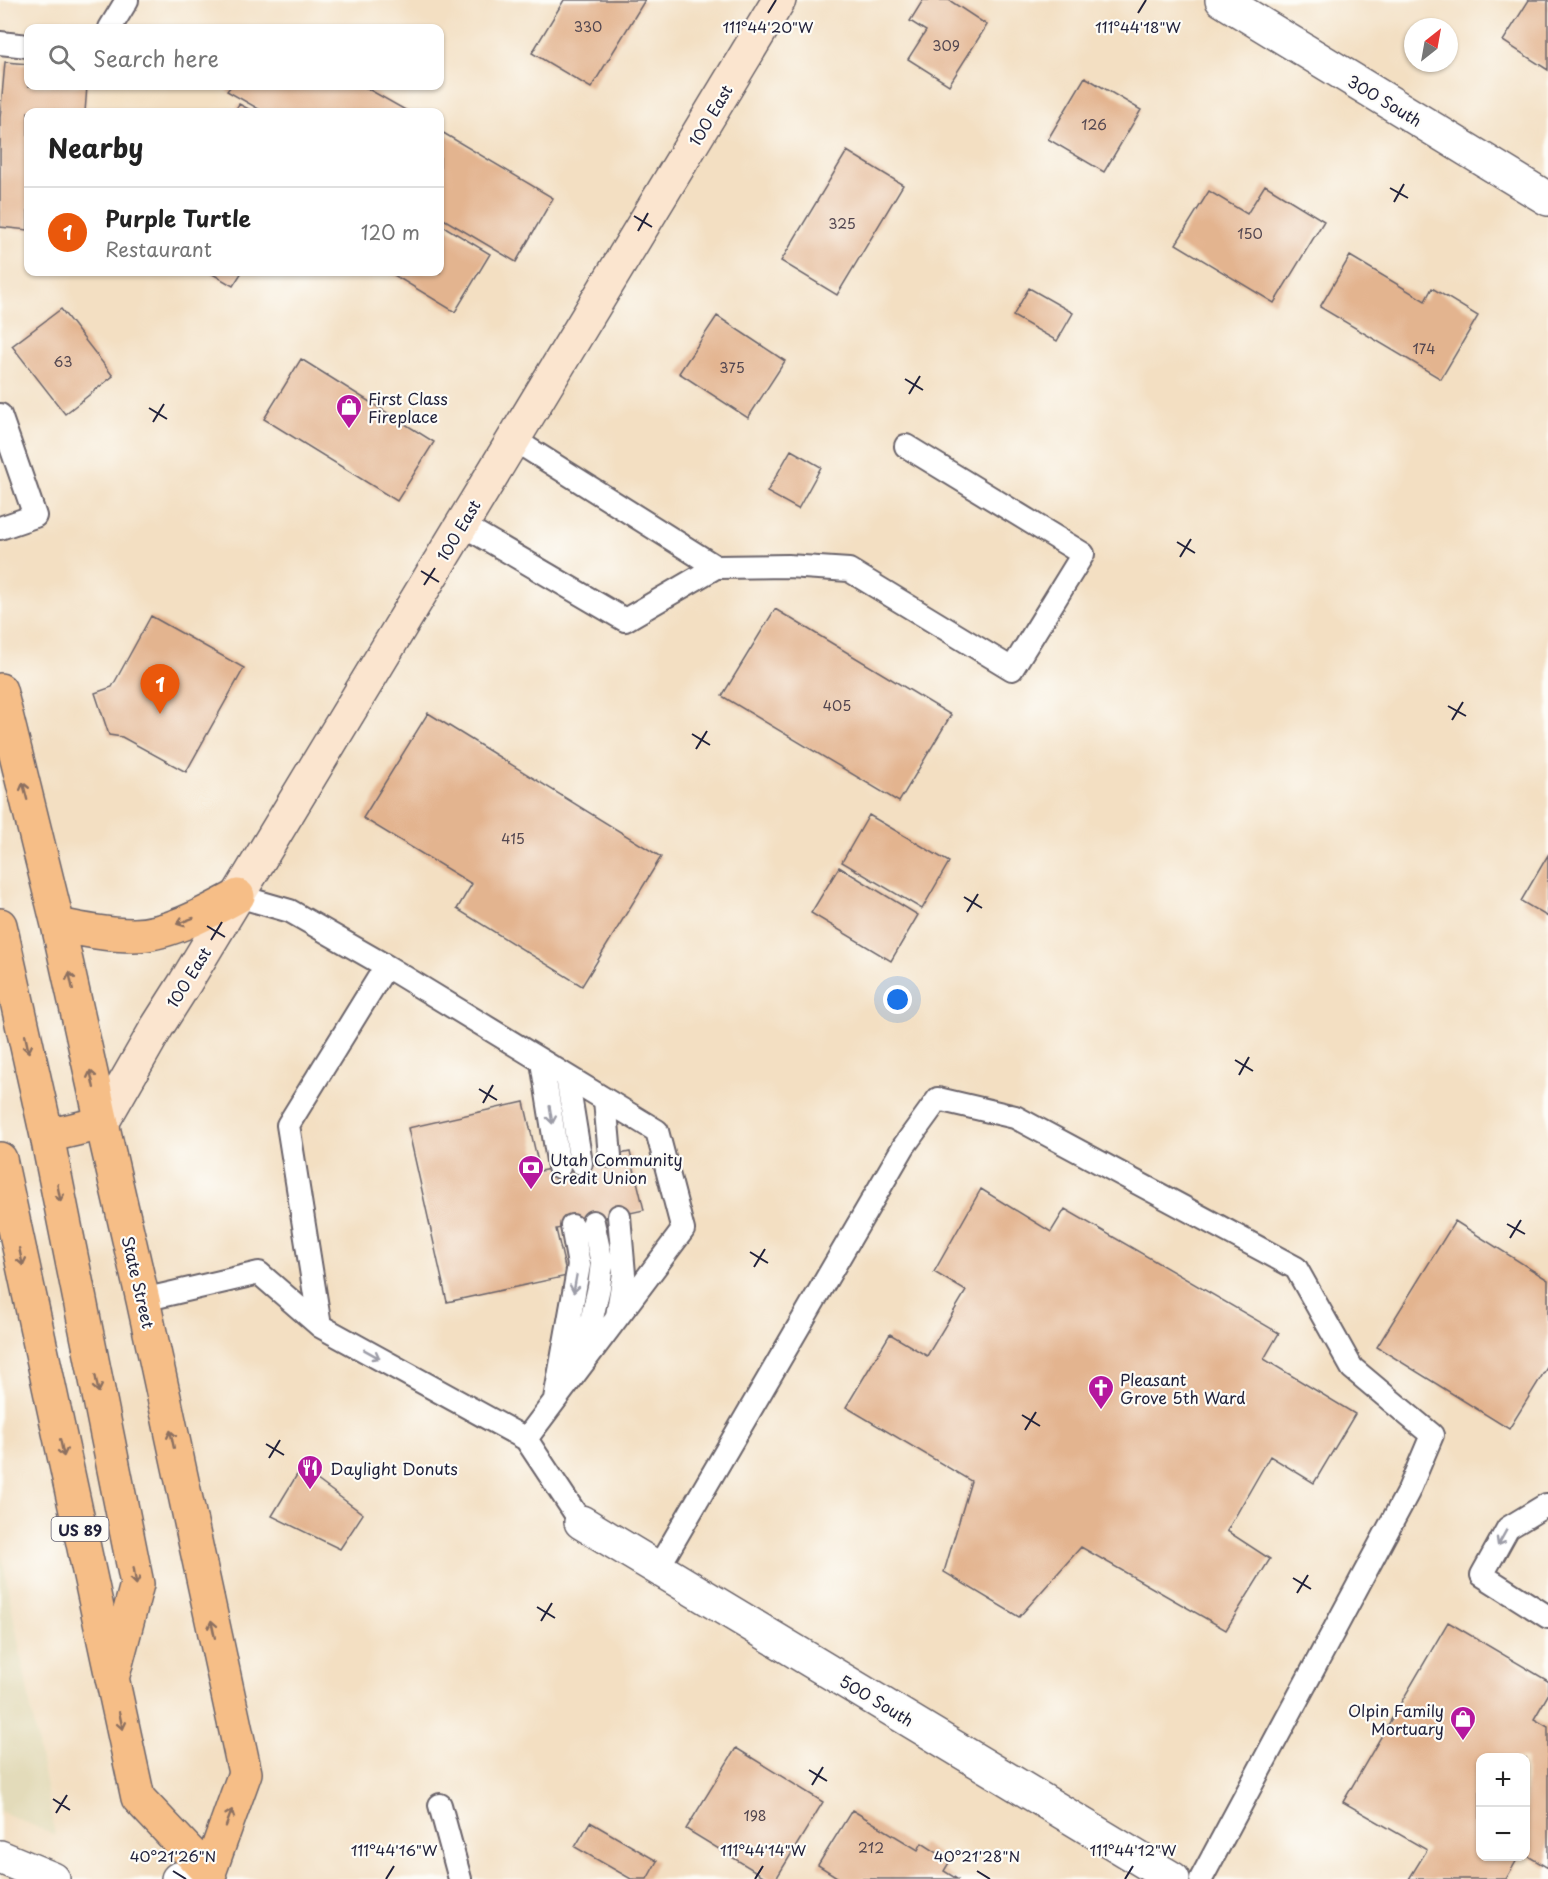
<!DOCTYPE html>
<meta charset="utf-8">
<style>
body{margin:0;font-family:"Playpen Sans",sans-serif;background:#f6f6f6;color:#222}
.controls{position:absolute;right:18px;bottom:18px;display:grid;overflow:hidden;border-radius:12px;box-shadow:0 2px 4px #0004}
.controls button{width:54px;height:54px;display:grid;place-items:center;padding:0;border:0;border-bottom:2px solid #e0e0e0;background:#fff;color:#222;font:30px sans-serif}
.compass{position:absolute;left:1404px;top:18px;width:54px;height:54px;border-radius:50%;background:#fff;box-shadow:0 2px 4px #0004;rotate:31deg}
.you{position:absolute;left:898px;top:1000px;width:21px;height:21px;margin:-15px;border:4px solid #fff;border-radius:50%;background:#1a73e8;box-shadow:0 0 0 9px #1a73e833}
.badge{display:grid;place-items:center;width:39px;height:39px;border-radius:50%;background:#ea580c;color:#fff;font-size:20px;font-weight:700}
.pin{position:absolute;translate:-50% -50px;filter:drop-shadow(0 2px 3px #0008)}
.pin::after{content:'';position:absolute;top:32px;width:21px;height:18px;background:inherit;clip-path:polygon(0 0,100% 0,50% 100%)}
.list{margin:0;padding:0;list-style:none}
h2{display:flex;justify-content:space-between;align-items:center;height:78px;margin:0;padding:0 24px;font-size:26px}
h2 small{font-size:20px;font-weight:400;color:#767676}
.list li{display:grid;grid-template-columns:39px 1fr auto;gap:18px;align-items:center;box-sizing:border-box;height:90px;padding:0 24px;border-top:2px solid #e0e0e0}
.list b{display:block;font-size:22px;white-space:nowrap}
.list p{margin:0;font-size:20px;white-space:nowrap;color:#767676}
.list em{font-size:20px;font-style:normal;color:#767676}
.icon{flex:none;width:33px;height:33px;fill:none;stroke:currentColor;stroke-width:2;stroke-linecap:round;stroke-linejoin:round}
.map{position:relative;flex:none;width:1548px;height:1879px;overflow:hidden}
.search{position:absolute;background:#fff;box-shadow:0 2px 4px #0004;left:24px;top:24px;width:420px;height:66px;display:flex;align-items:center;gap:15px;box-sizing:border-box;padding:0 21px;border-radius:12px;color:#767676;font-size:22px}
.panel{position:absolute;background:#fff;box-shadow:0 2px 4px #0004;left:24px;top:108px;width:420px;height:168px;border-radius:12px}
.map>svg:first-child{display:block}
</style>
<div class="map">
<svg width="1548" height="1879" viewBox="0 0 1548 1879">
<rect width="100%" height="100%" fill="#fdfcf7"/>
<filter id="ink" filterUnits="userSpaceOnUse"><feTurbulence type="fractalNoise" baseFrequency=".0167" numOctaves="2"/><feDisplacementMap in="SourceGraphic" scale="12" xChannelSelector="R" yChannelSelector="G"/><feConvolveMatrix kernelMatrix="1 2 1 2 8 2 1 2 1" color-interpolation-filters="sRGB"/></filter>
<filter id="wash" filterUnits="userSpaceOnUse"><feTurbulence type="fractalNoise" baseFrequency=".008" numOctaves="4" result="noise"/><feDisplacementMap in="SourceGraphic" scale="24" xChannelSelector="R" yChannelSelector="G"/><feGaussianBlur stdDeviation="1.35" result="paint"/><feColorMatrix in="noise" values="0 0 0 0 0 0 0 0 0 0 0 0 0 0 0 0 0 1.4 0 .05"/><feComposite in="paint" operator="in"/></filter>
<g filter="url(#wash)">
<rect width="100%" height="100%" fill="#f3dfc2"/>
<!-- built -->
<path fill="#e3dbba" d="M 0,1546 L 55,1835 L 0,1811 Z"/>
<g id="blocks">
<!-- building -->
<path fill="#e3b48f" d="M 564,0 L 645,0 L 591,88 L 532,53 Z
M 923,0 L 949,0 L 987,25 L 949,85 L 908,59 L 926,31 L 910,21 Z
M 1529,0 L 1548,0 L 1548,70 L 1503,41 Z
M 5,62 L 28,64 L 28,86 L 87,86 L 85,112 L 28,112 L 28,230 L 0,227 L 0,118 Z
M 1085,77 L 1141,110 L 1104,172 L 1048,139 Z
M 231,86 L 363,86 L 409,112 L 264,112 L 227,91 Z
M 239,104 L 254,112 L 234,112 Z
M 440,131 L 553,198 L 516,262 L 440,217 Z
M 847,151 L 903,185 L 837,295 L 781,261 Z
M 1265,185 L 1324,221 L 1274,303 L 1176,244 L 1209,191 L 1247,214 Z
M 440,224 L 490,254 L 455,312 L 389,272 L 440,272 Z
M 1350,256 L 1425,301 L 1432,288 L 1478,316 L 1441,379 L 1320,307 Z
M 209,272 L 242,272 L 233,286 Z
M 1029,288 L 1073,313 L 1057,341 L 1013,316 Z
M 61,309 L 113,376 L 65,414 L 12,346 Z
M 717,316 L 785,361 L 748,418 L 679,373 Z
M 301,359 L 434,442 L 397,501 L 264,419 Z
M 791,450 L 821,467 L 798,509 L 767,492 Z
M 775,609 L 951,715 L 899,802 L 722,696 Z
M 151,616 L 244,668 L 186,772 L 122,737 L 109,735 L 95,693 L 112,687 Z
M 428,713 L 661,857 L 582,986 L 457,909 L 472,884 L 363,818 Z
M 869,815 L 949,862 L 922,909 L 842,862 Z
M 1548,855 L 1548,917 L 1521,901 Z
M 839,867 L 918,915 L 891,961 L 811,913 Z
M 524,1102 L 540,1171 L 630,1152 L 644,1210 L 556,1229 L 567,1276 L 447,1302 L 408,1128 Z
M 981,1189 L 1051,1232 L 1065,1209 L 1279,1333 L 1264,1359 L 1355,1414 L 1314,1483 L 1270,1456 L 1227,1531 L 1270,1559 L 1226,1630 L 1081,1547 L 1019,1617 L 944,1572 L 971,1481 L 846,1407 L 890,1334 L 927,1356 L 966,1291 L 934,1272 Z
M 1455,1221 L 1548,1280 L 1548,1366 L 1509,1429 L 1377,1347 Z
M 301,1468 L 363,1514 L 340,1549 L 272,1516 Z
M 1448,1622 L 1548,1681 L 1548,1695 L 1534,1719 L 1548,1727 L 1548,1868 L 1526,1855 L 1526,1758 L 1480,1758 L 1480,1856 L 1519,1856 L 1506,1879 L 1409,1879 L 1427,1850 L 1343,1802 Z
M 736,1748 L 823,1802 L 776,1879 L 768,1879 L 686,1829 Z
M 852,1810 L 918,1850 L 922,1843 L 950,1861 L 944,1871 L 957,1879 L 840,1879 L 818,1865 Z
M 590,1822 L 657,1861 L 647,1879 L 631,1879 L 575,1847 Z"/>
</g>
</g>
<g filter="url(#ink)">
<use href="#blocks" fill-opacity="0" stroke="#6b646a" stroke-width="1.5"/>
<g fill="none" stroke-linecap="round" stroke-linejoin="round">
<defs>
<path id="lane" d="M 110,28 L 127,0
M 0,43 L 28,46
M 0,415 L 35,516 L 0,528
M 513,439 L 716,567
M 461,524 L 625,620 L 716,567 L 788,566 L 849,570 L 1012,669 L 1083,554 L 906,446
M 238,896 L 290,911 L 386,966
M 542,1062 L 559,1167
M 567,1077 L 581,1163
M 605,1100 L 610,1156
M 143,1300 L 259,1273 L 320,1326 L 526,1439 L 581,1522
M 617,1316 L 624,1274 L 619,1216
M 320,1326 L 288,1125 L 386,966 L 657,1131 L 683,1230 L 526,1439
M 583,1358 L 599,1287 L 602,1263 L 593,1222
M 555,1399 L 579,1265 L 572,1226
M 1548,1507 L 1546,1505 L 1508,1528 L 1482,1575 L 1548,1617
M 658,1568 L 904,1146 L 938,1099 L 1015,1117 L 1296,1268 L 1352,1368 L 1432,1435 L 1408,1492 L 1201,1879
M 440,1805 L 460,1879"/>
<path id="street" d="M 1222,0 L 1548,199
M 581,1522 L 1173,1879
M 0,1857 L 53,1879
M 178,1879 L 209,1873"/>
<path id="secondary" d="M 102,1123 L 157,1027 L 185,983 L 779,0"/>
<path id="primary" d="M 0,690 L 58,925 L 102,1123 L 143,1300 L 245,1773 L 209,1873
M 0,925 L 47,1136 L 137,1584 L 112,1679
M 58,925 C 83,930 108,935 133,935 C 168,935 208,912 238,896
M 47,1136 L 102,1123
M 0,1159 L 138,1798 L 209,1873 L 210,1879"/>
</defs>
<!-- lane casing -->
<use href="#lane" stroke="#6b646a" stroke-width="26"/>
<!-- street casing -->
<use href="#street" stroke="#6b646a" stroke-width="36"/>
<!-- secondary casing -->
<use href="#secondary" stroke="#6b646a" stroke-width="36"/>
<!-- primary casing -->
<use href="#primary" stroke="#6b646a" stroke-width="36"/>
<!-- lane -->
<use href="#lane" stroke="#fff" stroke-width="22"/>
<!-- street -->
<use href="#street" stroke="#fff" stroke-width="33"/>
<!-- secondary -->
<use href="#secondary" stroke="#fbe5cf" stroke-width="33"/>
<!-- primary -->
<use href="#primary" stroke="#f6be87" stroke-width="33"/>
</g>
<!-- one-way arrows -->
<defs><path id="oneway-shaft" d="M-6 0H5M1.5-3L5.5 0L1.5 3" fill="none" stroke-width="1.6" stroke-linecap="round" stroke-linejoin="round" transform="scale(1.5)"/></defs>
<g stroke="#8c7061">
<use href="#oneway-shaft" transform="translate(25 791) rotate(-104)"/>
<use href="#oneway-shaft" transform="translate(185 921) rotate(160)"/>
<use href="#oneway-shaft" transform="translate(71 981) rotate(-102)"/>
<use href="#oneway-shaft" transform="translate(27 1044) rotate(78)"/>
<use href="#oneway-shaft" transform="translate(92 1079) rotate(-102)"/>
<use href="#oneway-shaft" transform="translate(59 1193) rotate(79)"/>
<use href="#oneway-shaft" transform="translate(21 1257) rotate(78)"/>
<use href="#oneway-shaft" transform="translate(97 1384) rotate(79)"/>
<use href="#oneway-shaft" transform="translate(172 1439) rotate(-102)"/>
<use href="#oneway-shaft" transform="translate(62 1448) rotate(78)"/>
<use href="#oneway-shaft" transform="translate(135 1576) rotate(81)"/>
<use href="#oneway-shaft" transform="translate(213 1629) rotate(-102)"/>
<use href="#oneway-shaft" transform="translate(121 1721) rotate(78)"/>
<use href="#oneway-shaft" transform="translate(229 1818) rotate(-70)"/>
</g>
<g stroke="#9c9ca7">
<use href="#oneway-shaft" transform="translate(551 1115) rotate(81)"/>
<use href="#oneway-shaft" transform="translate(575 1284) rotate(100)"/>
<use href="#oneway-shaft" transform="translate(372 1354) rotate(29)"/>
<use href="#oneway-shaft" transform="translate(1502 1538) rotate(119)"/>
</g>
</g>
<!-- ticks -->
<path fill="none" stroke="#22223b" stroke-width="2" d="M 768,13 L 776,0M 1138,13 L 1146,0M 1390,188 L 1408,198M 1394,202 L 1404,184M 634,216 L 652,227M 638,231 L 648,213M 905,379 L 923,390M 909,394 L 920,376M 149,408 L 167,419M 153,422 L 164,404M 1177,542 L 1195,553M 1180,557 L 1191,539M 421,571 L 439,582M 424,585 L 435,568M 1448,706 L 1466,716M 1452,720 L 1463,702M 692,734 L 710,745M 696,749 L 707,731M 964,897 L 982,908M 967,912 L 978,894M 207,926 L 225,937M 211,940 L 222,922M 1235,1060 L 1253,1071M 1239,1075 L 1249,1057M 479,1089 L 497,1100M 483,1103 L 493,1085M 1507,1224 L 1525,1234M 1510,1238 L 1521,1220M 750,1252 L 768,1263M 754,1267 L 765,1249M 1022,1415 L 1040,1426M 1025,1430 L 1036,1412M 266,1444 L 284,1455M 269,1458 L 280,1440M 1293,1578 L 1311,1589M 1297,1593 L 1308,1575M 537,1607 L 555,1618M 541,1621 L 552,1603M 809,1770 L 827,1781M 812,1785 L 823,1767M 53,1799 L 70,1810M 56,1813 L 67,1795M 173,1871 L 186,1879M 977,1871 L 990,1879M 386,1879 L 394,1866M 755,1879 L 763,1866M 1125,1879 L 1133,1866"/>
<!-- icons -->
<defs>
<symbol id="shop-pin" viewBox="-11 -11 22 30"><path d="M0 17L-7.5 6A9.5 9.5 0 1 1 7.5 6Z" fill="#b5179e" stroke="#fdfcf7"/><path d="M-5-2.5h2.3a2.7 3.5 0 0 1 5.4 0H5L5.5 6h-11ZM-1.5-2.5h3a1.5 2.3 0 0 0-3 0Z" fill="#fff"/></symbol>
<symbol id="bank-pin" viewBox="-11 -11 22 30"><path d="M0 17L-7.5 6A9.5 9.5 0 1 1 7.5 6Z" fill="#b5179e" stroke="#fdfcf7"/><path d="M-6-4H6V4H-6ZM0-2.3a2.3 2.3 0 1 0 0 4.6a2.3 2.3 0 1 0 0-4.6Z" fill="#fff"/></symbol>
<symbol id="church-pin" viewBox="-11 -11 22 30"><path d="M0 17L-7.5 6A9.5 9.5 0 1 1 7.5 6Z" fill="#b5179e" stroke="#fdfcf7"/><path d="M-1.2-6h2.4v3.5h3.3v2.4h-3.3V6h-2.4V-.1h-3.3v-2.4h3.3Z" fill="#fff"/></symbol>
<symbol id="restaurant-pin" viewBox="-11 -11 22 30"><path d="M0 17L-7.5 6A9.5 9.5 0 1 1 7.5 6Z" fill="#b5179e" stroke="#fdfcf7"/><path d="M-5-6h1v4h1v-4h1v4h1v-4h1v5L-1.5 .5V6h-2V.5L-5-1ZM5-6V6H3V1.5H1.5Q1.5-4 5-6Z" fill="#fff"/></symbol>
</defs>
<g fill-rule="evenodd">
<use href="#shop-pin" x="334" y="392" width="30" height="40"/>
<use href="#bank-pin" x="516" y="1153" width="30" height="40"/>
<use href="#church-pin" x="1086" y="1373" width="30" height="40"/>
<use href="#restaurant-pin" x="295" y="1453" width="30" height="40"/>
<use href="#shop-pin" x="1448" y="1704" width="30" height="40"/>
</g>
<g text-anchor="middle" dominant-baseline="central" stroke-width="4.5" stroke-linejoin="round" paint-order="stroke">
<!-- number labels -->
<g font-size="14" fill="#524650">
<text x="588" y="26">330</text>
<text x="946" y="45">309</text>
<text x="1094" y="124">126</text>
<text x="842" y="223">325</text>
<text x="1250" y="233">150</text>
<text x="1424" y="348">174</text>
<text x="63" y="361">63</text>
<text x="732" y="367">375</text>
<text x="837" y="705">405</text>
<text x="513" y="838">415</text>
<text x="755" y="1815">198</text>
<text x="871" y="1847">212</text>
</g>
<!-- shield labels -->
<rect fill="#fdfcf7" stroke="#646373" stroke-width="1.5" x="51.5" y="1517" width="57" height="24" rx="4.5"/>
<g font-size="15" font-weight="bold" fill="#22223b">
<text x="80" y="1529">US 89</text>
</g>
<!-- street labels -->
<g font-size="16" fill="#22223b" stroke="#fdfcf7">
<text transform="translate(1385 100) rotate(31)">300 South</text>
<text transform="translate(710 115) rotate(-59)">100 East</text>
<text transform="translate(458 530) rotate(-59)">100 East</text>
<text transform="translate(188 977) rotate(-58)">100 East</text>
<text transform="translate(139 1282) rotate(77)">State Street</text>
<text transform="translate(877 1700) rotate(31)">500 South</text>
</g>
<!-- poi labels -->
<g font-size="16" fill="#22223b" stroke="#fdfcf7" text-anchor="start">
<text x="368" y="398">First Class<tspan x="368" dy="18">Fireplace</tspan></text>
<text x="550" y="1159">Utah Community<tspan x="550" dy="18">Credit Union</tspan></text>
<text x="1120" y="1379">Pleasant<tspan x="1120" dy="18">Grove 5th Ward</tspan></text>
<text x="330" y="1468">Daylight Donuts</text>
<text x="1444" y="1710" text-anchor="end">Olpin Family<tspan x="1444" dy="18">Mortuary</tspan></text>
</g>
</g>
<g font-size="15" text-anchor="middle" fill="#22223b" stroke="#fdfcf7" stroke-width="4.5" stroke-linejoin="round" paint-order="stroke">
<text x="1138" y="33">111°44'18"W</text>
<text x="768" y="33">111°44'20"W</text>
<text x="394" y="1856">111°44'16"W</text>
<text x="763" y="1856">111°44'14"W</text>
<text x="1133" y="1856">111°44'12"W</text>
<text x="173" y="1862">40°21'26"N</text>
<text x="977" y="1862">40°21'28"N</text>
</g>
</svg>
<div class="controls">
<button>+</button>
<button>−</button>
</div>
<svg class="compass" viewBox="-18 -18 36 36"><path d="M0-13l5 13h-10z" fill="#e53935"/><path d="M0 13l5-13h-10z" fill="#767676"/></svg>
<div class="you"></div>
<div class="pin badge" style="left:160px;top:714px">1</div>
<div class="search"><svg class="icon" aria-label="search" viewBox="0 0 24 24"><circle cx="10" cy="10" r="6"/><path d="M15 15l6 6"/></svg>Search here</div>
<section class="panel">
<h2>Nearby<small></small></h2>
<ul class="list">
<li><span class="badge">1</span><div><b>Purple Turtle</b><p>Restaurant</p></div><em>120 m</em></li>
</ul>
</section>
</div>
